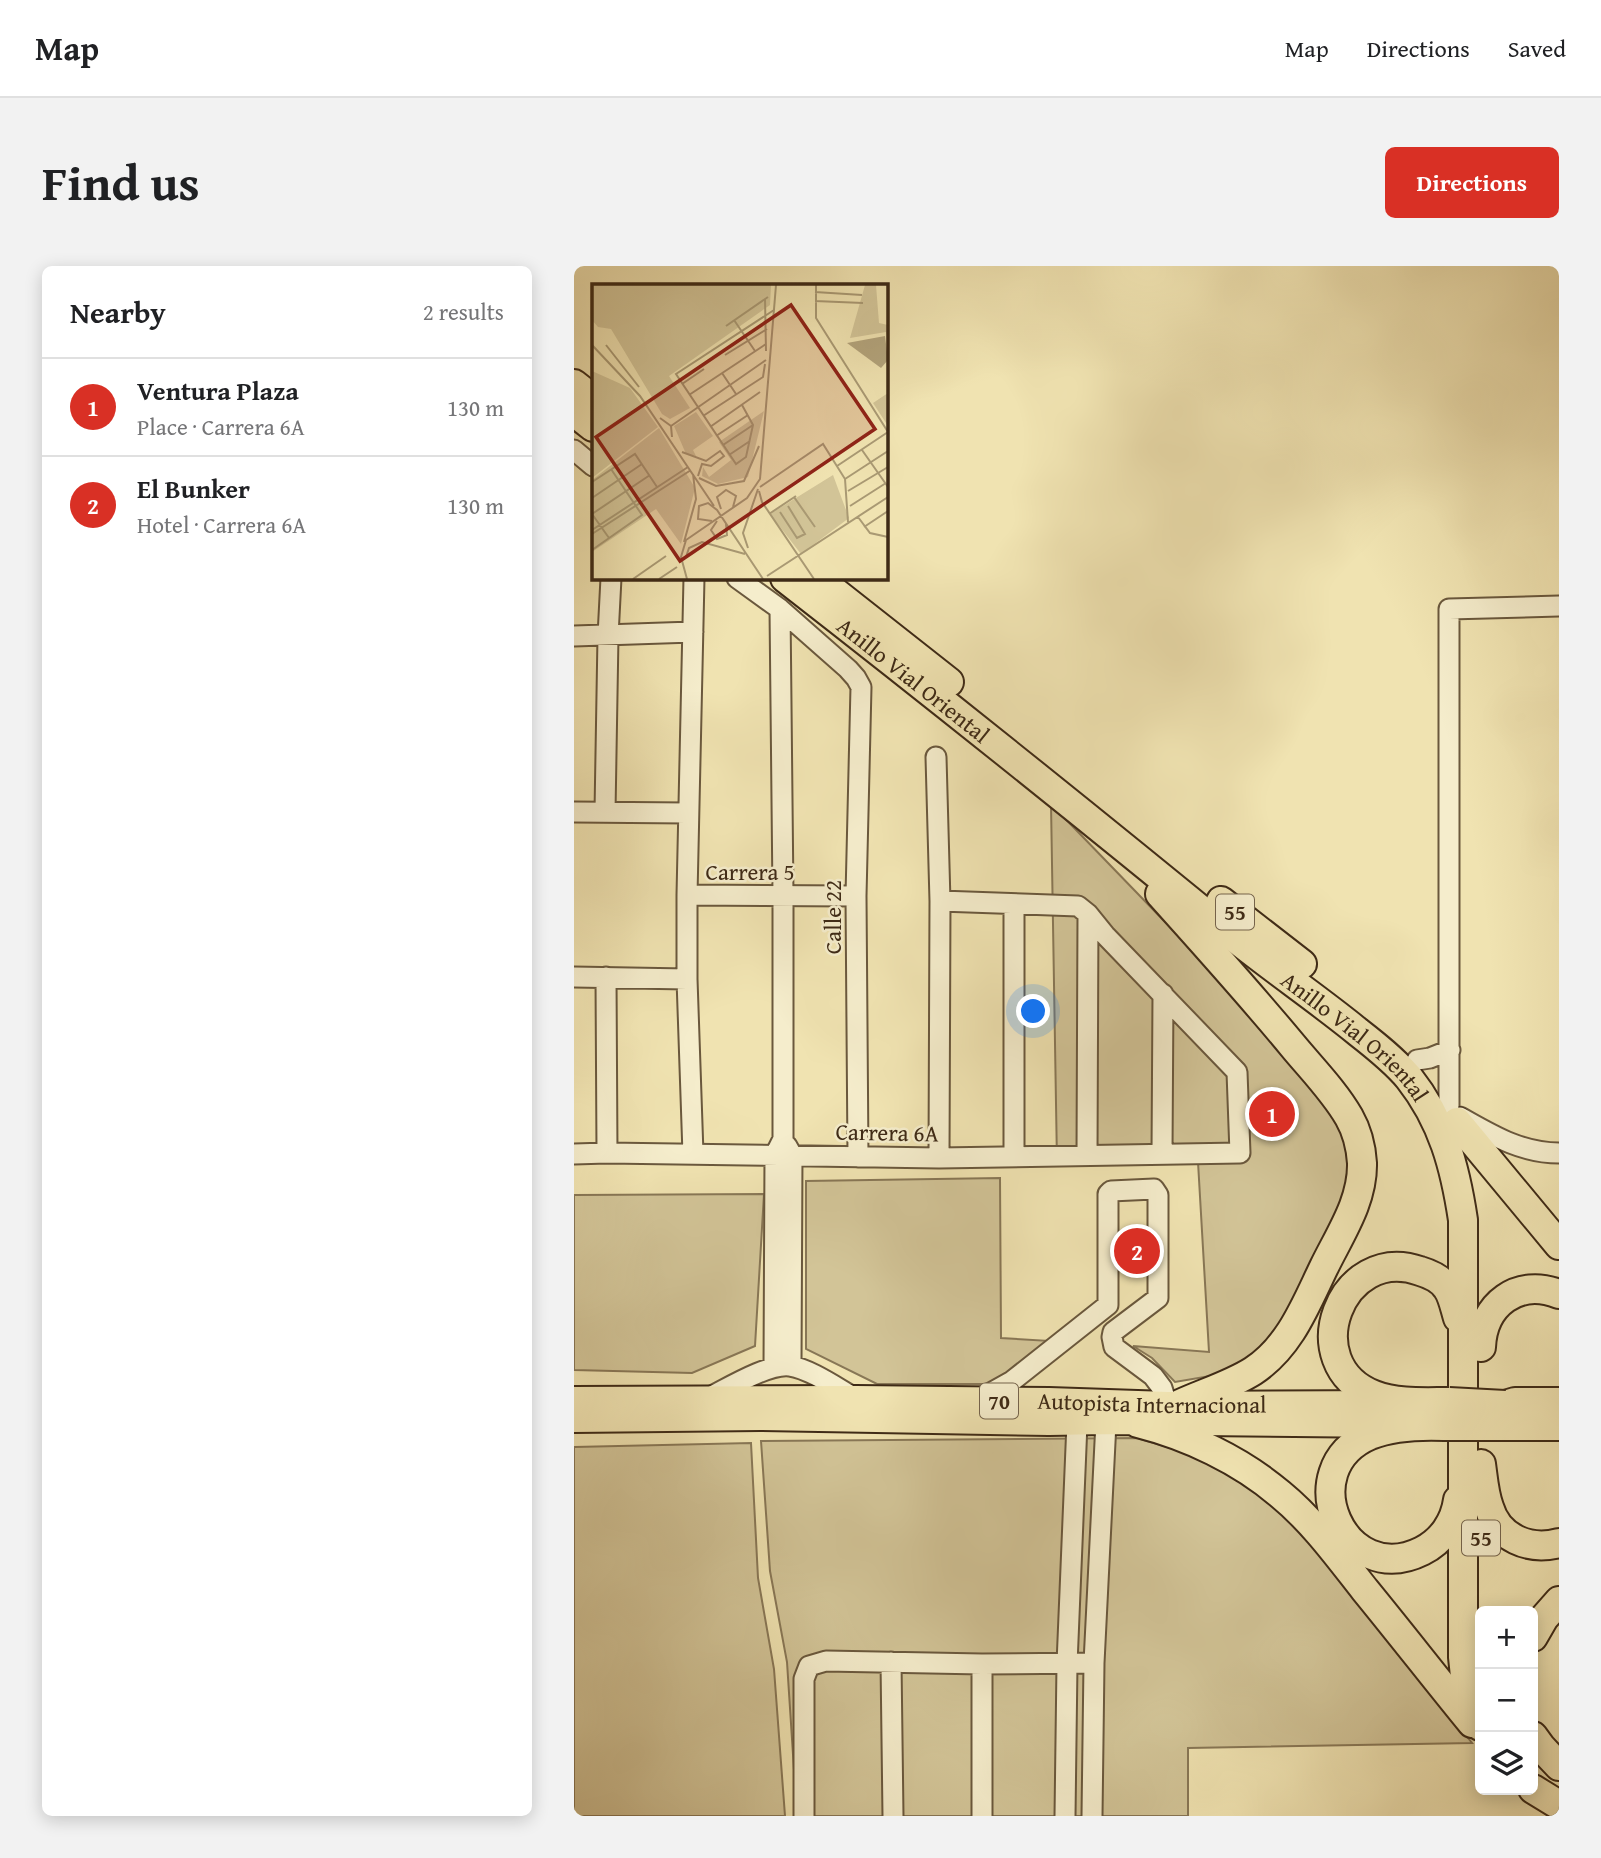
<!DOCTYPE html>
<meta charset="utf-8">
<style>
body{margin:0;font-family:"Gentium Book Plus",serif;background:#f2f2f2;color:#202124}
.controls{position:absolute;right:21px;bottom:21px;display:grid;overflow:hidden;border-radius:10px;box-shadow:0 4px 18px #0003}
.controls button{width:63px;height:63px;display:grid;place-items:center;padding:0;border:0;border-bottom:2px solid #e0e0e0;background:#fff;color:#202124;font:35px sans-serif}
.you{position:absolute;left:460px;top:746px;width:24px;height:24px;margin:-18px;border:5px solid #fff;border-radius:50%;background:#1a73e8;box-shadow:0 0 0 10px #1a73e833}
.badge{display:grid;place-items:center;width:46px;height:46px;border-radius:50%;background:#d93025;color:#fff;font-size:23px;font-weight:700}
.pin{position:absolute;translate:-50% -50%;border:4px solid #fff;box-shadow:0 2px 7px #0006}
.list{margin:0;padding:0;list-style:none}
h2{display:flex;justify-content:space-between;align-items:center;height:91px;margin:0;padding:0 28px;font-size:30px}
h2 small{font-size:23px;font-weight:400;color:#757577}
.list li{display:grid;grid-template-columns:46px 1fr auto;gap:21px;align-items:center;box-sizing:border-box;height:98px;padding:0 28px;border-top:2px solid #e0e0e0}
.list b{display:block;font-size:26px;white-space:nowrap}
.list p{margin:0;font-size:23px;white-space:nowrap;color:#757577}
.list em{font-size:23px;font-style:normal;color:#757577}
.icon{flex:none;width:38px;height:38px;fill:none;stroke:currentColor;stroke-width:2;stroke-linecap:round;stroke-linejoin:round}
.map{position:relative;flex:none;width:985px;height:1550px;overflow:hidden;border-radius:10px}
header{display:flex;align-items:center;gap:42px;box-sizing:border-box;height:98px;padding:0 35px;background:#fff;border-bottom:2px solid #e0e0e0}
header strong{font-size:33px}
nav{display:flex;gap:38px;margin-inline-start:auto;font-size:24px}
.intro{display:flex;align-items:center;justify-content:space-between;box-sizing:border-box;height:168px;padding:0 42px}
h1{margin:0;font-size:49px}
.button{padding:18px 32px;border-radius:10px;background:#d93025;color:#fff;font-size:24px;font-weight:700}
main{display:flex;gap:42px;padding:0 42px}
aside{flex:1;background:#fff;border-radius:10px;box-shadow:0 4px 18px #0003}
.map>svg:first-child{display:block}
</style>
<header>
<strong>Map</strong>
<nav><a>Map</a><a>Directions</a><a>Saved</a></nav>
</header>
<div class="intro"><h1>Find us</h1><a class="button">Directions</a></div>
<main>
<aside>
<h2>Nearby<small>2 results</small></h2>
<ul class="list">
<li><span class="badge">1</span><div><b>Ventura Plaza</b><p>Place · Carrera 6A</p></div><em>130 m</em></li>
<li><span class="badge">2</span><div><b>El Bunker</b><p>Hotel · Carrera 6A</p></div><em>130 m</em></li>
</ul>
</aside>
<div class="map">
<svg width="985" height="1550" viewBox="0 0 985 1550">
<rect width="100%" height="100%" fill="#f0e3b1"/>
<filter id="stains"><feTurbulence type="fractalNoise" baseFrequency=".00286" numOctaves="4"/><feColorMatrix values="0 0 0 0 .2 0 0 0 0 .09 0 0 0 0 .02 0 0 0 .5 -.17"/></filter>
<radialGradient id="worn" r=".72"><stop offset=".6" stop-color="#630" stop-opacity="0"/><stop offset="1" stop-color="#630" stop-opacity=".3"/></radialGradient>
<!-- green -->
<path fill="#d2c497" stroke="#887756" stroke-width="2" d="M 477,538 L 652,719 L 778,868 L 780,918 L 711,1058 L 678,1090 L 648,1108 L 601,1116 L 578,1092 L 559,1080 L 635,1086 L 624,896 L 483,897 Z
M 426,912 L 427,1072 L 477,1075 L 426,1118 L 303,1118 L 232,1083 L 232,915 Z
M 190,928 L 181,1080 L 118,1107 L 0,1104 L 0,929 Z
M 563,1172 L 647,1197 L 692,1225 L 762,1303 L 898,1477 L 614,1482 L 614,1550 L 223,1550 L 213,1396 L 196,1305 L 187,1175 Z
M 177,1177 L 184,1312 L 200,1403 L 211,1550 L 0,1550 L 0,1181 Z"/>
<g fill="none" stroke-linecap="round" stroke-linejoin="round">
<defs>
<path id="minor" d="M 0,184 L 19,200
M 163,312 L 206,343 L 274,403 L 282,412 L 287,421 L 282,630 L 284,891
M 0,370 L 119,366
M 362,491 L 366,635 L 365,892
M 0,546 L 113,547
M 31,546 L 34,370 L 37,312
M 113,629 L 282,630
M 440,638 L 440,891
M 0,711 L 113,713
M 32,711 L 33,887
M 843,794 L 856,792 L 876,784
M 875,840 L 875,343 L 985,340
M 886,851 C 918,869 947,887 985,887
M 213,880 L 218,889 L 217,1100
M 0,888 L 33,887 L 365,892 L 666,887 L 663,806 L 531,669 L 514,648 L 504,640 L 366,635
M 119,888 L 113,713 L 113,629 L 120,312
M 513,888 L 514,648
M 588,888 L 589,728
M 200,1100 L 201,889 L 209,873 L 209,629 L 206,343
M 134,1132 C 154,1122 195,1097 216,1100 C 236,1103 263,1122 281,1132
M 404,1134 L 438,1115 L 534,1039 L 534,928 L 537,925 L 580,923 L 584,929 L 584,1032 L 539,1066 L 538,1071 L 540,1081 L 579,1110 L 588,1122 L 593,1138
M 317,1396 L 319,1550
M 230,1550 L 230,1413 L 235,1400 L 252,1395 L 408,1398 L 520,1397
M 408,1550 L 408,1398
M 491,1550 L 493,1398 L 503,1157
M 518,1550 L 520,1397 L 532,1156"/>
<g id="major">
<path id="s1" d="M 0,1133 L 282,1132 L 475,1134 L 593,1138 L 820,1137"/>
<path d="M 0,1154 L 186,1152 L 475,1157 L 532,1156 L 818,1159"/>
</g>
<g id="highway">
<path d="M 0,118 L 19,133"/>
<path d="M 0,146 L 19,161"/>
<path id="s2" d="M 211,312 C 364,431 516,553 666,676 C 705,707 746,735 784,766 C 802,780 821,795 835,812 C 869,855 881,901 889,954 L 889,1391 L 892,1420 L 906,1460"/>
<path d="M 243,312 L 375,416"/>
<path d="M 586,628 C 631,678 676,728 719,780 C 738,803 760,825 775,851 C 783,865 787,881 788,897 C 789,935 766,968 750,1001 C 732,1038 716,1081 679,1105 C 657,1119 630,1127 606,1138"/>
<path d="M 647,635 L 728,698"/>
<path d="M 883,856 L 985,979"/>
<path d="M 907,1081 C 909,1038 944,1012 985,1028"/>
<path d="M 875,1136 C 851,1136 823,1138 800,1129 C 721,1098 767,977 846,1005 C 856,1008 867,1013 873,1022 C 879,1030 881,1043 884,1052"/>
<path d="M 931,1139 L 941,1136 L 985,1136"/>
<path d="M 564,1157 C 615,1170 666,1194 706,1228 C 739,1255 765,1291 791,1324 C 827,1368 862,1413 898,1457"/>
<path d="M 871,1160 C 847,1159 819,1160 796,1169 C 716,1203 770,1324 848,1285 C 868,1275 881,1256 884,1234"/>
<path d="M 936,1160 L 985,1160"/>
<path d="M 907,1198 C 909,1212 910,1228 915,1241 C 924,1272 955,1285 985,1277"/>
<path d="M 959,1371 L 970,1352 L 985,1335"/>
<path d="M 959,1470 L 967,1481 L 985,1500"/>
<path d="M 959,1523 L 985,1539"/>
</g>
</defs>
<!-- minor casing -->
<use href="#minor" stroke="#6a583d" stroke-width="23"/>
<!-- major casing -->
<use href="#major" stroke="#3e2a16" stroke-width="28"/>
<!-- highway casing -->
<use href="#highway" stroke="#3e2a16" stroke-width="32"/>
<!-- minor -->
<use href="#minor" stroke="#f5edcc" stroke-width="19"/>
<!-- major -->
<use href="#major" stroke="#f0e3b1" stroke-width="24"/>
<!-- highway -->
<use href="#highway" stroke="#f0e3b1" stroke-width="28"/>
<defs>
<path id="highway-bridge" d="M 875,1136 L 931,1139
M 871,1160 L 936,1160"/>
</defs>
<!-- highway-bridge casing -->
<use href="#highway-bridge" stroke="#3e2a16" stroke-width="32" stroke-linecap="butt"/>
<!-- highway-bridge -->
<use href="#highway-bridge" stroke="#f0e3b1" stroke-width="28"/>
</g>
<g text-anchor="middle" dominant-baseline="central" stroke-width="5" stroke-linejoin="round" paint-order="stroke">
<!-- shield labels -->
<g fill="#f5edcc" stroke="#75644d" stroke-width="2">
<rect x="642" y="628.5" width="38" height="35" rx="5"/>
<rect x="406" y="1117.5" width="38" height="35" rx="5"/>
<rect x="888" y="1254.5" width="38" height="35" rx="5"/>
</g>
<g font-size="21" font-weight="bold" fill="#3e2a16">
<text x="661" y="646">55</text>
<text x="425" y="1135">70</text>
<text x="907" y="1272">55</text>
</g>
<!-- street labels -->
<g font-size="23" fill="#3e2a16" stroke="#f5edcc">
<text stroke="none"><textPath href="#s2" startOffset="164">Anillo Vial Oriental</textPath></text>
<text x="176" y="605">Carrera 5</text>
<text transform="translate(258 651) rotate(-90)">Calle 22</text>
<text stroke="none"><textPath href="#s2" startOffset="732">Anillo Vial Oriental</textPath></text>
<text transform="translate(313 866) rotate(1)">Carrera 6A</text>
<text stroke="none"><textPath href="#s1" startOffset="578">Autopista Internacional</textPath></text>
</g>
</g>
<!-- overview -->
<g transform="translate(18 18)">
<rect width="296" height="296" fill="#f0e3b1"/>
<path d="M 0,1 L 179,1 L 178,21 L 77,92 L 98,124 L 78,135 L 70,130 L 19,45 L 6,43 L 0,36 ZM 0,87 L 38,104 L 66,143 L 0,194 ZM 296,109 L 296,142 L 281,119 ZM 172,127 L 156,193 L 126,200 L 110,192 L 111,183 L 117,193 L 139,176 L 127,158 ZM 104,128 L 121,152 L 101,166 L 104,172 L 94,170 L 82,142 ZM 67,144 L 103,204 L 89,260 L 64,225 L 0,268 L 0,196 ZM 241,191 L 257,234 L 209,270 L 178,230 Z" fill="#d2c497"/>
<path d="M 273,1 L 284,1 L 287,39 L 296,41 L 296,54 L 294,48 L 258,54 Z" fill="#d2c497"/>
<path d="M 293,52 L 296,76 L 289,84 L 255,59 Z" fill="#b3a47c"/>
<path fill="none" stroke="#a99973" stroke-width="2" d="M 224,1 L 224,34 L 296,148M 223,8 L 270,11M 173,15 L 174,67M 223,17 L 271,19M 142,36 L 163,67M 134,42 L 176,13M 0,61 L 48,112 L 122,222M 14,61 L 47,103M 133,71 L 175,45M 130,89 L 144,110M 90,100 L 112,85M 97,111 L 174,60M 150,121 L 161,141 L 154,173 L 144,180 L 84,90 L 182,26M 111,132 L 171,93 L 173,80M 68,134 L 79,142 L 80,153M 79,142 L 174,76M 118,143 L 168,108M 124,152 L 156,131M 131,161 L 161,141M 270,166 L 296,203M 90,168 L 114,177 L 128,167 L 132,172 L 119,182 L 110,180 L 106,192M 137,171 L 158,157M 245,182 L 296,148M 107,194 L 124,202 L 152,197 L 167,162M 253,195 L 296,167M 0,198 L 43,170 L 65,203M 168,203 L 231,160 L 253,195 L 256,238M 167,207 L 170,218 L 222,295M 256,207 L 296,183M 202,213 L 223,243M 0,214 L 50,180M 258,222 L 294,199M 129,225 L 125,213 L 134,206 L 144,212 L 141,223M 188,228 L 205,254 L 213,250 L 196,222M 0,230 L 58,191M 0,230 L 17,254M 177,230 L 204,212M 266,233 L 278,249 L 296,253M 120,237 L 106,235 L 107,222 L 116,219 L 125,226 L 171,295M 125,237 L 119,246 L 125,255 L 135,251 L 134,240M 272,243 L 296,227M 0,246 L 96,183M 0,250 L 99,186M 92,258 L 104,215 L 101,190M 156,264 L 151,249 L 166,205M 0,266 L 50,231 L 19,185M 94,273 L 97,264 L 110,258 L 153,270M 175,292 L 296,213M 41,295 L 74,272M 67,295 L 85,283M 95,295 L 89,273 L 94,256 L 155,214 L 168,195 L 184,1"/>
<path fill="#8f2418" fill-opacity="0.15" stroke="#8f2418" stroke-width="3.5" d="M 199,21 L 283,145 L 88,277 L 4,153 Z"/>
<rect width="296" height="296" fill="none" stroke="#3e2a16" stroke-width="3.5"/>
</g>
<rect width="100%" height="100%" filter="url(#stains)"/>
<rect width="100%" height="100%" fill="url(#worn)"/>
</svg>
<div class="controls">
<button>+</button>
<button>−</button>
<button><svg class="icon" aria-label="layers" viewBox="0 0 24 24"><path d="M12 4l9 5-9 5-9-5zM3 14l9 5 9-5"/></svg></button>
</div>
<div class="you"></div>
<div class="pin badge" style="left:698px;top:848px">1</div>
<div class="pin badge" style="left:563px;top:985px">2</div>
</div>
</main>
